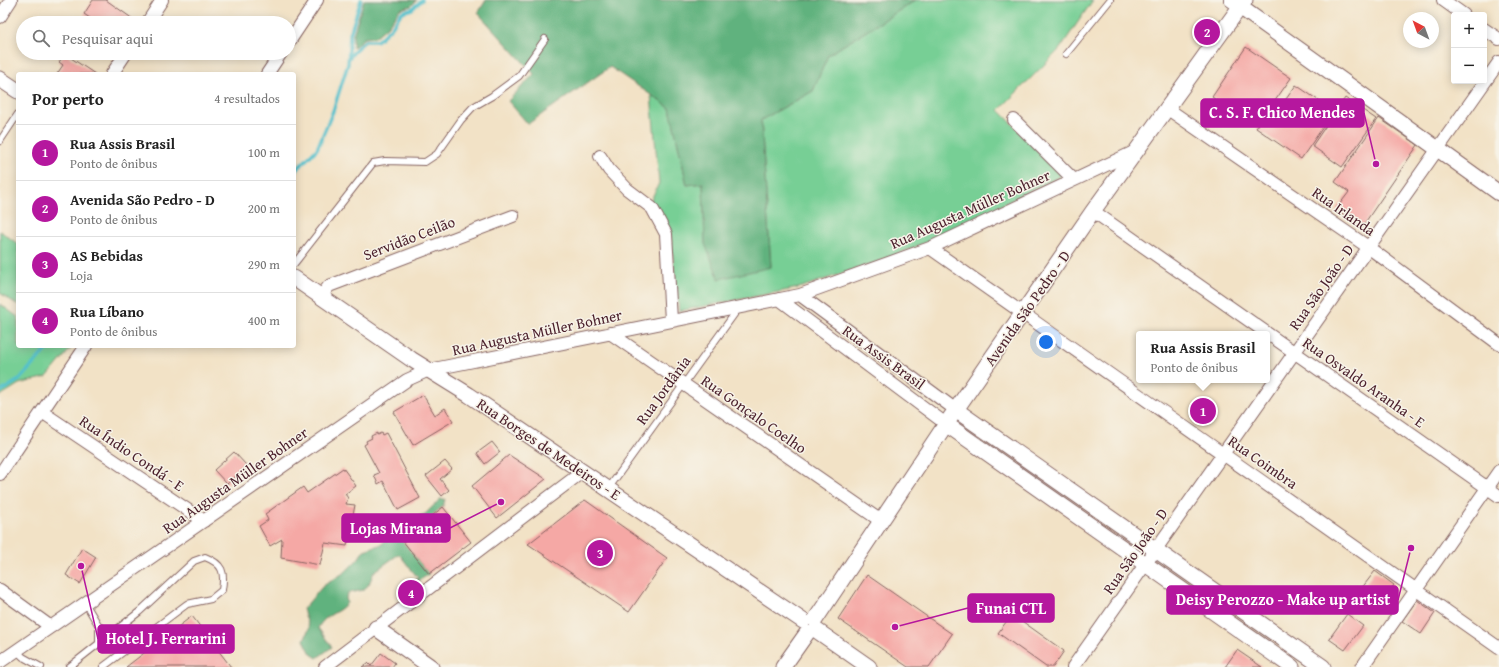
<!DOCTYPE html>
<html lang="pt">
<meta charset="utf-8">
<style>
body{margin:0;font-family:"Gentium Book Plus",serif;background:#f6f6f6;color:#222}
.controls{position:absolute;right:12px;top:12px;display:grid;overflow:hidden;border-radius:4px;box-shadow:0 2px 10px #0003}
.controls button{width:36px;height:36px;display:grid;place-items:center;padding:0;border:0;border-bottom:1px solid #e0e0e0;background:#fff;color:#222;font:20px sans-serif}
.compass{position:absolute;left:1403px;top:12px;width:36px;height:36px;border-radius:50%;background:#fff;box-shadow:0 2px 10px #0003;rotate:319deg}
.you{position:absolute;left:1046px;top:342px;width:14px;height:14px;margin:-10px;border:3px solid #fff;border-radius:50%;background:#1a73e8;box-shadow:0 0 0 6px #1a73e833}
.badge{display:grid;place-items:center;width:26px;height:26px;border-radius:50%;background:#b5179e;color:#fff;font-size:13px;font-weight:700}
.pin{position:absolute;translate:-50% -50%;border:2px solid #fff;box-shadow:0 1px 4px #0006}
.popup{position:absolute;left:1136px;top:331px;width:134px;height:52px;box-sizing:border-box;display:grid;place-content:center;border-radius:4px;background:#fff;filter:drop-shadow(0 1px 3px #0005);font-size:13px;white-space:nowrap;color:#767676}
.popup b{font-size:15px;color:#222}
.popup::after{content:'';position:absolute;left:50%;top:100%;margin-left:-8px;border:8px solid transparent;border-top-color:#fff}
.list{margin:0;padding:0;list-style:none}
h2{display:flex;justify-content:space-between;align-items:center;height:52px;margin:0;padding:0 16px;font-size:17px}
h2 small{font-size:13px;font-weight:400;color:#767676}
.list li{display:grid;grid-template-columns:26px 1fr auto;gap:12px;align-items:center;box-sizing:border-box;height:56px;padding:0 16px;border-top:1px solid #e0e0e0}
.list b{display:block;font-size:15px;white-space:nowrap}
.list p{margin:0;font-size:13px;white-space:nowrap;color:#767676}
.list em{font-size:13px;font-style:normal;color:#767676}
.icon{flex:none;width:22px;height:22px;fill:none;stroke:currentColor;stroke-width:2;stroke-linecap:round;stroke-linejoin:round}
.map{position:relative;flex:none;width:1499px;height:667px;overflow:hidden}
.search{position:absolute;background:#fff;box-shadow:0 2px 10px #0003;left:16px;top:16px;width:280px;height:44px;display:flex;align-items:center;gap:10px;box-sizing:border-box;padding:0 14px;border-radius:22px;color:#767676;font-size:15px}
.panel{position:absolute;background:#fff;box-shadow:0 2px 10px #0003;left:16px;top:72px;width:280px;height:276px;border-radius:4px}
.map>svg:first-child{display:block}
</style>
<div class="map">
<svg width="1499" height="667" viewBox="0 0 1499 667">
<rect width="100%" height="100%" fill="#f7f3e8"/>
<filter id="ink" filterUnits="userSpaceOnUse"><feTurbulence type="fractalNoise" baseFrequency=".025" numOctaves="2"/><feDisplacementMap in="SourceGraphic" scale="8" xChannelSelector="R" yChannelSelector="G"/><feConvolveMatrix kernelMatrix="1 2 1 2 8 2 1 2 1" color-interpolation-filters="sRGB"/></filter>
<filter id="wash" filterUnits="userSpaceOnUse"><feTurbulence type="fractalNoise" baseFrequency=".012" numOctaves="4" result="noise"/><feDisplacementMap in="SourceGraphic" scale="16" xChannelSelector="R" yChannelSelector="G"/><feGaussianBlur stdDeviation="0.9" result="paint"/><feColorMatrix in="noise" values="0 0 0 0 0 0 0 0 0 0 0 0 0 0 0 0 0 1.4 0 .05"/><feComposite in="paint" operator="in"/></filter>
<g filter="url(#wash)">
<rect width="100%" height="100%" fill="#f2e2c6"/>
<!-- green -->
<path fill="#77cf95" stroke="#607760" d="M 916,0 L 1093,0 L 1059,50 L 999,110 L 1063,175 L 929,241 L 889,258 L 799,288 L 679,311 L 670,231 L 650,202 L 659,183 L 651,95 L 670,108 L 687,185 L 703,183 L 705,244 L 771,267 L 761,120 L 813,91 L 828,55 Z
M 0,231 L 18,244 L 18,305 L 0,293 Z
M 0,304 L 18,317 L 18,346 L 72,347 L 47,377 L 19,384 L 0,396 Z"/>
<!-- forest -->
<path fill="#61b27e" stroke="#566854" d="M 364,0 L 417,0 L 411,6 L 400,9 L 388,26 L 375,37 L 364,38 L 353,48 L 353,35 Z
M 486,0 L 916,0 L 828,55 L 813,91 L 761,120 L 771,267 L 719,279 L 705,244 L 703,183 L 687,185 L 670,108 L 610,67 L 528,124 L 508,101 L 534,74 L 478,13 Z
M 440,499 L 445,499 L 443,507 L 402,540 L 429,574 L 414,584 L 413,582 L 418,578 L 399,554 L 374,572 L 369,584 L 364,590 L 348,593 L 346,597 L 347,603 C 338,614 326,613 318,628 L 332,647 L 317,658 L 311,654 L 304,640 L 309,628 L 303,609 L 323,586 L 345,572 L 358,559 L 364,550 L 382,544 L 397,526 L 402,522 L 408,522 L 419,516 L 425,514 Z"/>
<g fill="none" stroke-linecap="round" stroke-linejoin="round">
<!-- stream -->
<path stroke="#53c0cc" stroke-width="3.5" d="M 349,58 L 357,48 L 365,41 L 377,41 L 391,28 L 402,12 L 412,9 L 422,0
M 294,172 L 317,149 L 333,111 L 348,64 L 350,34 L 361,0
M 0,392 L 19,380 L 45,351 L 54,346"/>
</g>
<g id="blocks">
<!-- building -->
<path fill="#f5a8a5" d="M 93,0 L 106,0 L 133,19 L 131,23 L 97,23 L 84,14 Z
M 1246,47 L 1291,78 L 1272,105 L 1279,109 L 1296,85 L 1334,111 L 1301,159 L 1256,128 L 1259,124 L 1240,111 L 1237,115 L 1212,97 Z
M 65,54 L 95,74 L 57,74 L 63,65 L 59,62 Z
M 1345,98 L 1376,119 L 1342,167 L 1312,146 Z
M 1379,118 L 1418,145 L 1362,227 L 1336,209 L 1349,192 L 1335,182 Z
M 423,395 L 435,415 L 445,408 L 453,421 L 413,445 L 394,412 Z
M 377,433 L 377,435 L 381,433 L 382,435 L 386,433 L 420,498 L 398,510 L 383,481 L 378,484 L 374,475 L 379,473 L 364,445 L 367,443 L 366,441 L 372,438 L 371,436 Z
M 492,442 L 500,452 L 485,464 L 477,453 Z
M 234,452 L 247,466 L 227,484 L 214,470 Z
M 509,455 L 546,479 L 497,518 L 472,486 Z
M 445,461 L 452,469 L 440,479 L 449,490 L 442,496 L 426,476 Z
M 343,468 L 356,486 L 345,494 L 348,498 L 346,504 L 355,505 L 347,546 L 325,543 L 320,565 L 281,558 L 282,539 L 270,546 L 259,526 L 268,520 L 265,514 L 303,487 L 307,493 Z
M 585,500 L 667,558 L 629,612 L 528,544 Z
M 443,507 L 471,542 L 429,574 L 402,540 Z
M 82,548 L 96,557 L 80,584 L 66,575 Z
M 1375,571 L 1394,585 L 1378,608 L 1358,593 Z
M 867,575 L 952,634 L 929,667 L 908,667 L 838,619 Z
M 1417,600 L 1435,613 L 1421,634 L 1402,621 Z
M 1012,614 L 1064,651 L 1053,667 L 1046,667 L 998,633 Z
M 1347,614 L 1363,626 L 1345,650 L 1329,639 Z
M 192,616 L 231,667 L 126,667 Z
M 1237,650 L 1262,667 L 1225,667 Z
M 381,653 L 395,663 L 392,667 L 362,667 L 368,663 L 371,666 Z"/>
</g>
</g>
<g filter="url(#ink)">
<use href="#blocks" fill-opacity="0" stroke="#856361" stroke-width="1"/>
<g fill="none" stroke-linecap="round" stroke-linejoin="round">
<defs>
<path id="service" d="M 1066,54 L 1110,0
M 0,141 L 18,114
M 294,264 L 373,163 L 385,161 L 425,162 L 437,154 L 461,120 L 473,107 L 492,96 L 519,76 L 545,39
M 608,489 L 738,309
M 85,603 L 99,626 L 99,643
M 17,651 L 23,657 L 41,667
M 69,667 L 139,612 L 194,561 L 205,557 C 223,564 225,572 222,590 L 211,599 L 187,604 L 103,667"/>
<path id="minor" d="M 1230,0 L 1240,7
M 1443,0 L 1464,15
M 0,17 L 11,0
M 147,23 L 162,0
M 1484,29 L 1499,39
M 289,42 L 317,0
M 112,74 L 126,53
M 267,74 L 281,53
M 1168,109 L 1368,247 L 1499,344
M 1014,120 L 1074,180
M 600,156 L 609,170 L 627,189 L 652,208 L 666,234 L 671,320
M 1093,211 L 1499,496
M 930,248 L 1499,648
M 800,295 L 956,410
M 321,296 L 329,286 L 513,216
M 779,299 L 946,424
M 610,333 L 881,521
M 42,412 L 204,521
M 0,474 L 86,346
M 0,590 L 51,627
M 0,662 L 407,380 L 429,370 L 800,295 L 930,248 L 1136,151
M 325,667 L 582,472
M 1073,667 L 1499,62
M 1362,667 L 1499,471"/>
<path id="tertiary" d="M 1240,7 L 1499,193
M 0,79 L 18,91
M 294,278 L 411,359 L 469,395 L 803,621
M 956,410 L 1323,667
M 946,424 L 1292,667
M 815,620 L 946,424 L 1093,211 L 1245,0
M 376,628 L 431,667
M 816,630 L 869,667
M 783,667 L 807,633"/>
</defs>
<!-- service casing -->
<use href="#service" stroke="#856361" stroke-width="8"/>
<!-- minor casing -->
<use href="#minor" stroke="#856361" stroke-width="14"/>
<!-- tertiary casing -->
<use href="#tertiary" stroke="#856361" stroke-width="17"/>
<!-- service -->
<use href="#service" stroke="#fff" stroke-width="6"/>
<!-- minor -->
<use href="#minor" stroke="#fff" stroke-width="12"/>
<!-- tertiary -->
<use href="#tertiary" stroke="#fff" stroke-width="15"/>
</g>
</g>
<g text-anchor="middle" dominant-baseline="central" stroke-width="3" stroke-linejoin="round" paint-order="stroke">
<!-- street labels -->
<g font-size="15" fill="#4a1f2b" stroke="#f7f3e8">
<text transform="translate(970 209) rotate(-24)">Rua Augusta Müller Bohner</text>
<text transform="translate(1344 211) rotate(35)">Rua Irlanda</text>
<text transform="translate(409 238) rotate(-21)">Servidão Ceilão</text>
<text transform="translate(1321 287) rotate(-55)">Rua São João - D</text>
<text transform="translate(1027 308) rotate(-55)">Avenida São Pedro - D</text>
<text transform="translate(537 332) rotate(-12)">Rua Augusta Müller Bohner</text>
<text transform="translate(884 357) rotate(36)">Rua Assis Brasil</text>
<text transform="translate(1364 382) rotate(35)">Rua Osvaldo Aranha - E</text>
<text transform="translate(663 390) rotate(-54)">Rua Jordânia</text>
<text transform="translate(754 414) rotate(35)">Rua Gonçalo Coelho</text>
<text transform="translate(549 449) rotate(34)">Rua Borges de Medeiros - E</text>
<text transform="translate(132 453) rotate(34)">Rua Índio Condá - E</text>
<text transform="translate(1263 462) rotate(35)">Rua Coimbra</text>
<text transform="translate(235 480) rotate(-35)">Rua Augusta Müller Bohner</text>
<text transform="translate(1135 551) rotate(-55)">Rua São João - D</text>
</g>
</g>
<!-- callouts -->
<path fill="none" stroke="#b5179e" stroke-width="1.5" d="M1376 164L1364 113M501 502L450 528M1411 548L1398 600M895 627L968 608M81 566L98 639"/>
<g fill="#b5179e" stroke="#f7f3e8" stroke-width="1.5">
<circle cx="1376" cy="164" r="4"/>
<circle cx="501" cy="502" r="4"/>
<circle cx="1411" cy="548" r="4"/>
<circle cx="895" cy="627" r="4"/>
<circle cx="81" cy="566" r="4"/>
</g>
<g fill="#b5179e" stroke="#b5179e" stroke-width="1.5">
<rect x="1201" y="99" width="163" height="28" rx="4"/>
<rect x="342" y="514" width="108" height="28" rx="4"/>
<rect x="1167" y="586" width="231" height="28" rx="4"/>
<rect x="968" y="594" width="86" height="28" rx="4"/>
<rect x="98" y="625" width="136" height="28" rx="4"/>
</g>
<g font-size="16" text-anchor="middle" font-weight="bold" fill="#fff">
<text x="1282" y="118">C. S. F. Chico Mendes</text>
<text x="396" y="534">Lojas Mirana</text>
<text x="1283" y="605">Deisy Perozzo - Make up artist</text>
<text x="1011" y="614">Funai CTL</text>
<text x="166" y="644">Hotel J. Ferrarini</text>
</g>
</svg>
<div class="controls">
<button>+</button>
<button>−</button>
</div>
<svg class="compass" viewBox="-18 -18 36 36"><path d="M0-13l5 13h-10z" fill="#e53935"/><path d="M0 13l5-13h-10z" fill="#767676"/></svg>
<div class="you"></div>
<div class="pin badge" style="left:1203px;top:411px">1</div>
<div class="popup"><b>Rua Assis Brasil</b>Ponto de ônibus</div>
<div class="pin badge" style="left:1207px;top:32px">2</div>
<div class="pin badge" style="left:600px;top:553px">3</div>
<div class="pin badge" style="left:411px;top:593px">4</div>
<div class="search"><svg class="icon" aria-label="search" viewBox="0 0 24 24"><circle cx="10" cy="10" r="6"/><path d="M15 15l6 6"/></svg>Pesquisar aqui</div>
<section class="panel">
<h2>Por perto<small>4 resultados</small></h2>
<ul class="list">
<li><span class="badge">1</span><div><b>Rua Assis Brasil</b><p>Ponto de ônibus</p></div><em>100 m</em></li>
<li><span class="badge">2</span><div><b>Avenida São Pedro - D</b><p>Ponto de ônibus</p></div><em>200 m</em></li>
<li><span class="badge">3</span><div><b>AS Bebidas</b><p>Loja</p></div><em>290 m</em></li>
<li><span class="badge">4</span><div><b>Rua Líbano</b><p>Ponto de ônibus</p></div><em>400 m</em></li>
</ul>
</section>
</div>
